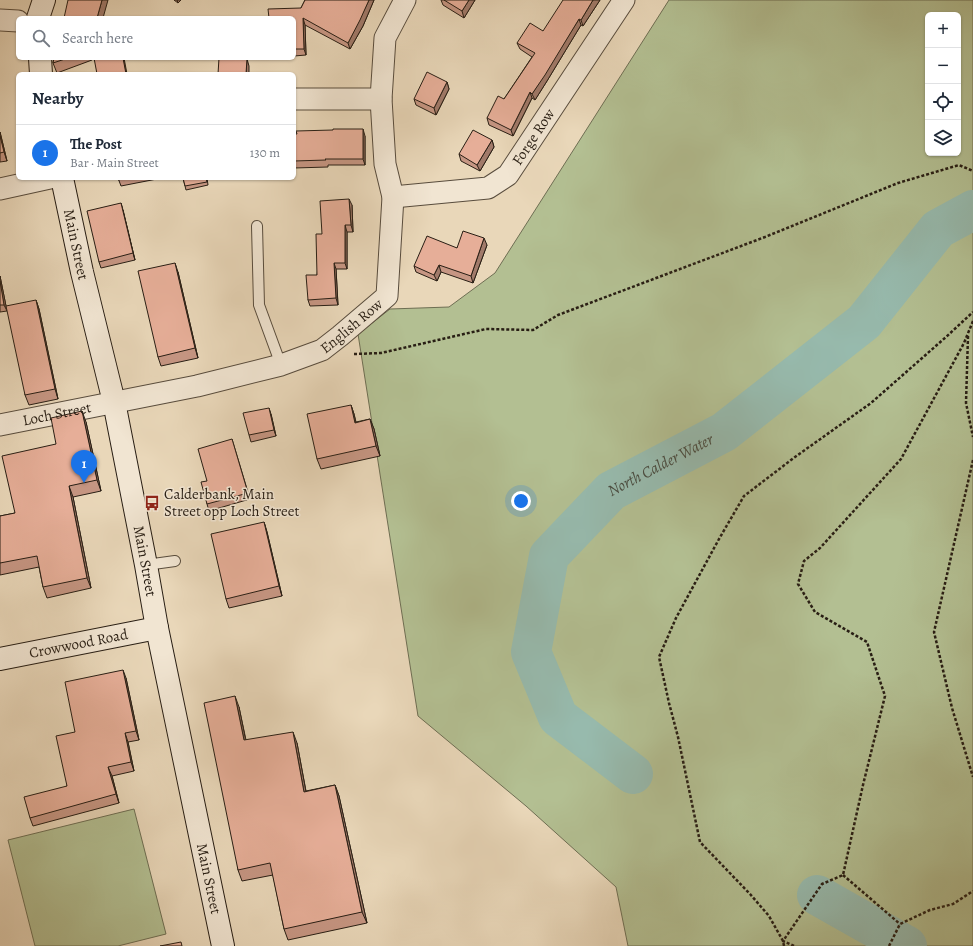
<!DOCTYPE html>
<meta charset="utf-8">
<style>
body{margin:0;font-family:Alegreya,serif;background:#f2f2f3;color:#1f2937}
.controls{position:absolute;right:12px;top:12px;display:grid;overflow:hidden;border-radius:6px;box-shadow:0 1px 3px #0004}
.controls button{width:36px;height:36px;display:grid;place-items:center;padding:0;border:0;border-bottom:1px solid #e0e1e3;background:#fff;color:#1f2937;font:20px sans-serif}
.you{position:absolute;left:521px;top:501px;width:14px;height:14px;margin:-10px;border:3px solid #fff;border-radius:50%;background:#1a73e8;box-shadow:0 0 0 6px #1a73e833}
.badge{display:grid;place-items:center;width:26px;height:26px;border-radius:50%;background:#1a73e8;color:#fff;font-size:13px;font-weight:700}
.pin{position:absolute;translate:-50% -33px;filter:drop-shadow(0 1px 2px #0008)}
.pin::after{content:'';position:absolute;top:21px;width:14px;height:12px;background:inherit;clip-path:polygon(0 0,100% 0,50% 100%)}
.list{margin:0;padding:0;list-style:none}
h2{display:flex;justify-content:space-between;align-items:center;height:52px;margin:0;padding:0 16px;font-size:17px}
h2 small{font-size:13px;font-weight:400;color:#747a83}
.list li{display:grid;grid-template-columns:26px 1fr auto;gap:12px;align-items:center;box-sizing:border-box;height:56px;padding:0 16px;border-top:1px solid #e0e1e3}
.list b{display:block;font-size:15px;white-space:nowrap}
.list p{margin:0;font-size:13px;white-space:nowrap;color:#747a83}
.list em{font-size:13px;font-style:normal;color:#747a83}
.icon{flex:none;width:22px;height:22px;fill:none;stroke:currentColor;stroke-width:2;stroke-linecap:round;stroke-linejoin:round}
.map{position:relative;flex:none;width:973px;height:946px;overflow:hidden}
.search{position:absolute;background:#fff;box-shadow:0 1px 3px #0004;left:16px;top:16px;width:280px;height:44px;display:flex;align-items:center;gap:10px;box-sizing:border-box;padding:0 14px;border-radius:6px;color:#747a83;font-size:15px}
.panel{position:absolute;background:#fff;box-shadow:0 1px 3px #0004;left:16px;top:72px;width:280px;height:108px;border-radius:6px}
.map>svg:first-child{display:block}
</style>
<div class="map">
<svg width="973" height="946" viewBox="0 0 973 946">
<rect width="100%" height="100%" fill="#e9d7b9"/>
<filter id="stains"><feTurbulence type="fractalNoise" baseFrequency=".005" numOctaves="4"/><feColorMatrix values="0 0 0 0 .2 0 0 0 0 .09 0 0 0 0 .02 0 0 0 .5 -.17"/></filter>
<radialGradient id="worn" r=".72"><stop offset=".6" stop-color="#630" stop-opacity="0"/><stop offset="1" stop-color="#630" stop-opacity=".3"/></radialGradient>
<!-- green -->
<path fill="#b3bf92" stroke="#6e6e53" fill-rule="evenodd" d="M 669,0 L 973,0 L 973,946 L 628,946 L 616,887 L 526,806 L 418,716 L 358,334 L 390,309 L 449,307 L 495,273 ZM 928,15 L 958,15 L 958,153 L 928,153 Z
M 134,809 L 166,934 L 118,946 L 35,946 L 8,840 Z"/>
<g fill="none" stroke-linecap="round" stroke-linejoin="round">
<!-- river -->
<g stroke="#97baad" stroke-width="40">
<path id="s1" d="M 633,774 L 558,717 L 531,652 L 549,556 L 611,491 L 724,432 L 864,322 L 938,229 L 973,210"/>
<path d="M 817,895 L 907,946"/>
</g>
<defs>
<path id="lane" d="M 257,226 L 259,305 L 281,365
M 146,565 L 175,561"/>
<g id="street">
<path d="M 0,20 L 18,21"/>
<path d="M 294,99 L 381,99"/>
<path d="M 0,189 L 50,178"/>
<path id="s2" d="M 393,197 L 488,188 L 508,175 L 624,0"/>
<path id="s3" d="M 0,425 L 197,386 L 281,365 L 322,350 L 340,336 L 387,296 L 393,197 L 385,164 L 381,99 L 385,38 L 405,0"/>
</g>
<g id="secondary">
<path d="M 38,18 L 44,0"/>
<path d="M 40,58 L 41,74"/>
<path id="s4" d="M 62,178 L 82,272 L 114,402 L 146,565 L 157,628 L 223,946"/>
<path id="s5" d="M 0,659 L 157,628"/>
</g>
</defs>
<!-- lane casing -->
<use href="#lane" stroke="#584c3d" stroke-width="12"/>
<!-- street casing -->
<use href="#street" stroke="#584c3d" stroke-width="23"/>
<!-- secondary casing -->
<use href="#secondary" stroke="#281e14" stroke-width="24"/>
<!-- path -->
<path stroke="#281e14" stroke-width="2.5" stroke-dasharray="3 2" stroke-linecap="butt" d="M 968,336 L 966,403 L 973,437
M 354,354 L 381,353 L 486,329 L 533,330 L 558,315 L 765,237 L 898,183 L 959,165 L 973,171
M 973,460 L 934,632 L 952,708 L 973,777
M 843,875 L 900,924
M 784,946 L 783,941 L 769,916 L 750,894 L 700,842 L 678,737 L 669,703 L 659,657 L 676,618 L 719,539 L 744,496 L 795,457 L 871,403 L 946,337 L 973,312
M 794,946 L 783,941 L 822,884 L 843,875 L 863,785 L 885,696 L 867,642 L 815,612 L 798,584 L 804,561 L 820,548 L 901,459 L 964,343 L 973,321
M 889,946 L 900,924 L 930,910 L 953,904 L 973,891"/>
<!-- lane -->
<use href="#lane" stroke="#f1e5d2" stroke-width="10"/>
<!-- street -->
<use href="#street" stroke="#f1e5d2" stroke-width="21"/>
<!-- secondary -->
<use href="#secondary" stroke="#f1e5d2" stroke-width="22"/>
</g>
<!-- wall -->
<path fill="#c69683" stroke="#281e14" d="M 174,0 L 181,0 L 178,3 Z
M 305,0 L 374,0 L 363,26 L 350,49 L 305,25 L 306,55 L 294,56 L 294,18 L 301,8 Z
M 441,0 L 475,0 L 464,18 L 443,5 Z
M 600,0 L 583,26 L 581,25 L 547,81 L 535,100 L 532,98 L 513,136 L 489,125 L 487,118 L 504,99 L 532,57 L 520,49 L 517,43 L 543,31 Z
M 54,58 L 92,58 L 92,60 L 57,73 L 53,63 Z
M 447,82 L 449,89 L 436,115 L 416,105 L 414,99 Z
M 0,132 L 7,161 L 0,162 Z
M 294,134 L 365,136 L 365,165 L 328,165 L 328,167 L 294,168 Z
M 492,140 L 494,147 L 480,171 L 461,161 L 459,154 Z
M 118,178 L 162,178 L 121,186 Z
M 183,178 L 207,178 L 208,185 L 186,190 Z
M 352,205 L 353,232 L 347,232 L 347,269 L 336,269 L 338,305 L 310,306 L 308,300 L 317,275 L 322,234 Z
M 123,210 L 135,260 L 101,268 L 99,262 Z
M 487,245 L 473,283 L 441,272 L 437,281 L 416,272 L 414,266 L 457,248 Z
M 178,272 L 198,358 L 161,366 L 158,357 Z
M 0,276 L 7,311 L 0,312 Z
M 36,300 L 39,309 L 58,399 L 29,405 L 25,395 Z
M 351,405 L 354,414 L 356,422 L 370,419 L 374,429 L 380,456 L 321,469 L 317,459 Z
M 271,414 L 276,436 L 251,442 L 249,435 Z
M 86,422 L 101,491 L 73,497 L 91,588 L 47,598 L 43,587 L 39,567 L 0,575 L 0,516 L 15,513 L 56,444 Z
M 232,439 L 250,499 L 209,511 L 207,504 L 207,481 Z
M 264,522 L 267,532 L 282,596 L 229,608 L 226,599 Z
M 126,678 L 139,740 L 128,742 L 134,771 L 112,776 L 119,803 L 33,826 L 30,818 L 67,786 L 75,732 Z
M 239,707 L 246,740 L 297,743 L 306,791 L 335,785 L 339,796 L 367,923 L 288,940 L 284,929 L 273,875 L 242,881 L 238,870 Z"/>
<!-- shaded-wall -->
<path fill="#a17a6a" stroke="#281e14" d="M 102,0 L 108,0 L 103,18 L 97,18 Z
M 177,0 L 181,0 L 178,3 Z
M 369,0 L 374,0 L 363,26 L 350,49 L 348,43 Z
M 469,0 L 475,0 L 464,18 L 462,11 Z
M 593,0 L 600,0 L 583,26 L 581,20 Z
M 303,18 L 305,25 L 306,55 L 304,49 Z
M 579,19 L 581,25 L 547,81 L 535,100 L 532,94 Z
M 123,58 L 124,58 L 127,74 L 126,74 Z
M 247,59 L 249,66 L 249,74 L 246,74 Z
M 447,82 L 449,89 L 436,115 L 434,108 Z
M 530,92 L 532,98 L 513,136 L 511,130 Z
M 363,129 L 365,136 L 365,165 L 363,159 Z
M 0,132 L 7,161 L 4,152 L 0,136 Z
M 492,140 L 494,147 L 480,171 L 477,165 Z
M 349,199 L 352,205 L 353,232 L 351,225 Z
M 121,203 L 123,210 L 135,260 L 133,253 Z
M 345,225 L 347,232 L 347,269 L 345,263 Z
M 484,238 L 487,245 L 473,283 L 471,276 Z
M 175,263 L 178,272 L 198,358 L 195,348 Z
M 334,263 L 336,269 L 338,305 L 336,298 Z
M 439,265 L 441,272 L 437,281 L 434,275 Z
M 0,276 L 7,311 L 4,305 L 0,281 Z
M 36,300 L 39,309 L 58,399 L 55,389 Z
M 351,405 L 354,414 L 358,432 L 355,423 Z
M 269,408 L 271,414 L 276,436 L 274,430 Z
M 82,411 L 86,422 L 101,491 L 97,480 Z
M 370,419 L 374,429 L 380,456 L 376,446 Z
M 69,486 L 73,497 L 91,588 L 87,578 Z
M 264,522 L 267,532 L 282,596 L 279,586 Z
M 123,670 L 126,678 L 139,740 L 136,731 Z
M 235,696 L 239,707 L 248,752 L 244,740 Z
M 293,732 L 297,743 L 308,803 L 304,792 Z
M 125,733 L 128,742 L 134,771 L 131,762 Z
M 108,767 L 112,776 L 119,803 L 116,794 Z
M 335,785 L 339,796 L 367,923 L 362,912 Z"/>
<!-- building -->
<path fill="#e6ae98" stroke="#281e14" d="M 68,0 L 102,0 L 97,18 L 64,18 Z
M 305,0 L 369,0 L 360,20 L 348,43 L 303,18 L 304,49 L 294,49 L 294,18 L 269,18 L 268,9 L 301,8 Z
M 444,0 L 469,0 L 462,11 Z
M 563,0 L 593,0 L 581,20 L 579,19 L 545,75 L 532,94 L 530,92 L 511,130 L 487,118 L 498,96 L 504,99 L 535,53 L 517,43 L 530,23 L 543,31 Z
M 54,58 L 68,58 L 53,63 Z
M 94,58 L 123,58 L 126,74 L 97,74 Z
M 219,58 L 247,59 L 246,74 L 218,74 Z
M 427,72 L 447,82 L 434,108 L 414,99 Z
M 333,129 L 363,129 L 363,159 L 325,159 L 326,160 L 294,161 L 294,134 L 297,134 L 296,131 L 333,130 Z
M 473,130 L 492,140 L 477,165 L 459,154 Z
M 0,136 L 4,152 L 0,153 Z
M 118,178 L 127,178 L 118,180 Z
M 183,178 L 206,178 L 207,182 L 185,186 Z
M 349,199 L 351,225 L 345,225 L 345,263 L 334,263 L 336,298 L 308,300 L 306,275 L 317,275 L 316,234 L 322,234 L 320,201 Z
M 121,203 L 133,253 L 99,262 L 87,211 Z
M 463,231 L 484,238 L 471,276 L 439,265 L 434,275 L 414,266 L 427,236 L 457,248 Z
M 175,263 L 195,348 L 158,357 L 138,271 Z
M 0,281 L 4,305 L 0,305 Z
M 36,300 L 55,389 L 25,395 L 6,306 Z
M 351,405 L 355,423 L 370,419 L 376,446 L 317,459 L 307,414 Z
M 269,408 L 274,430 L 249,435 L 243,413 Z
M 82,411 L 97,480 L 69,486 L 87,578 L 43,587 L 37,556 L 0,563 L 0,516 L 15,513 L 2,456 L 56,444 L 51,418 Z
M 232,439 L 248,493 L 207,504 L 201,482 L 207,481 L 198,449 Z
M 264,522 L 279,586 L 226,599 L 211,534 Z
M 123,670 L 136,731 L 125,733 L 131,762 L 108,767 L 116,794 L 30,818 L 24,797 L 67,786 L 56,736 L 75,732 L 65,682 Z
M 235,696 L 244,740 L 293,732 L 304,792 L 335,785 L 362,912 L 284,929 L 270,863 L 238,870 L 204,703 Z
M 181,942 L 182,946 L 160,946 Z"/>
<!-- icons -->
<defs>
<symbol id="bus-bare" viewBox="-9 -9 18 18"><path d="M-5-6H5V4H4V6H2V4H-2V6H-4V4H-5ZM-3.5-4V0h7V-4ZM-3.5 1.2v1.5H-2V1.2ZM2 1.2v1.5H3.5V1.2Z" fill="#8f2418" stroke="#f1e5d2" stroke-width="2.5" paint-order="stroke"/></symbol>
</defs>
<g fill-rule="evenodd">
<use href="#bus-bare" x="141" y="492" width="22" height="22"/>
</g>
<g text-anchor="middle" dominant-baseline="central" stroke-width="3" stroke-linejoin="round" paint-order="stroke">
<!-- street labels -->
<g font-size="15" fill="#281e14" stroke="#f1e5d2">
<text stroke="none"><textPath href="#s2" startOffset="165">Forge Row</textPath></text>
<text stroke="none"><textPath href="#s4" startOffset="68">Main Street</textPath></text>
<text stroke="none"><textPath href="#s3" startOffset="369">English Row</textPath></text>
<text stroke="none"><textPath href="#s3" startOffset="58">Loch Street</textPath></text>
<text stroke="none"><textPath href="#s4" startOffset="392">Main Street</textPath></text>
<text stroke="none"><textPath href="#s5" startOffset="80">Crowwood Road</textPath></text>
<text stroke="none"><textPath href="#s4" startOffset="716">Main Street</textPath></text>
</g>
<!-- poi labels -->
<g font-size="15" fill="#281e14" stroke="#f1e5d2" text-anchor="start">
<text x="164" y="494">Calderbank, Main<tspan x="164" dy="17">Street opp Loch Street</tspan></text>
</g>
<!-- water labels -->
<g font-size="16" font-style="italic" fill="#494d42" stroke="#f1e5d2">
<text stroke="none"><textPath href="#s1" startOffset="408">North Calder Water</textPath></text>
</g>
</g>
<rect width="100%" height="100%" filter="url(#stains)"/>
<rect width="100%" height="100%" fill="url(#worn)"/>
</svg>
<div class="controls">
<button>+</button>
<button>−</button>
<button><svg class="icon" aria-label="locate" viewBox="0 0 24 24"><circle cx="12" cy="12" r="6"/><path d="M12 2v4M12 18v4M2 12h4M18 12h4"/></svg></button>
<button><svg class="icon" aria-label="layers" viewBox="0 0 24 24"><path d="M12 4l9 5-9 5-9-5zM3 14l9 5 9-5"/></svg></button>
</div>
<div class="you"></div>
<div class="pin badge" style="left:84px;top:483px">1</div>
<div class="search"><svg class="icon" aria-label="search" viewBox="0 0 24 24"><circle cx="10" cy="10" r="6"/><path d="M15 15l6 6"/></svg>Search here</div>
<section class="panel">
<h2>Nearby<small></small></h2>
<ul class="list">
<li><span class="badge">1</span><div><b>The Post</b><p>Bar · Main Street</p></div><em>130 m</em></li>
</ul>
</section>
</div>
